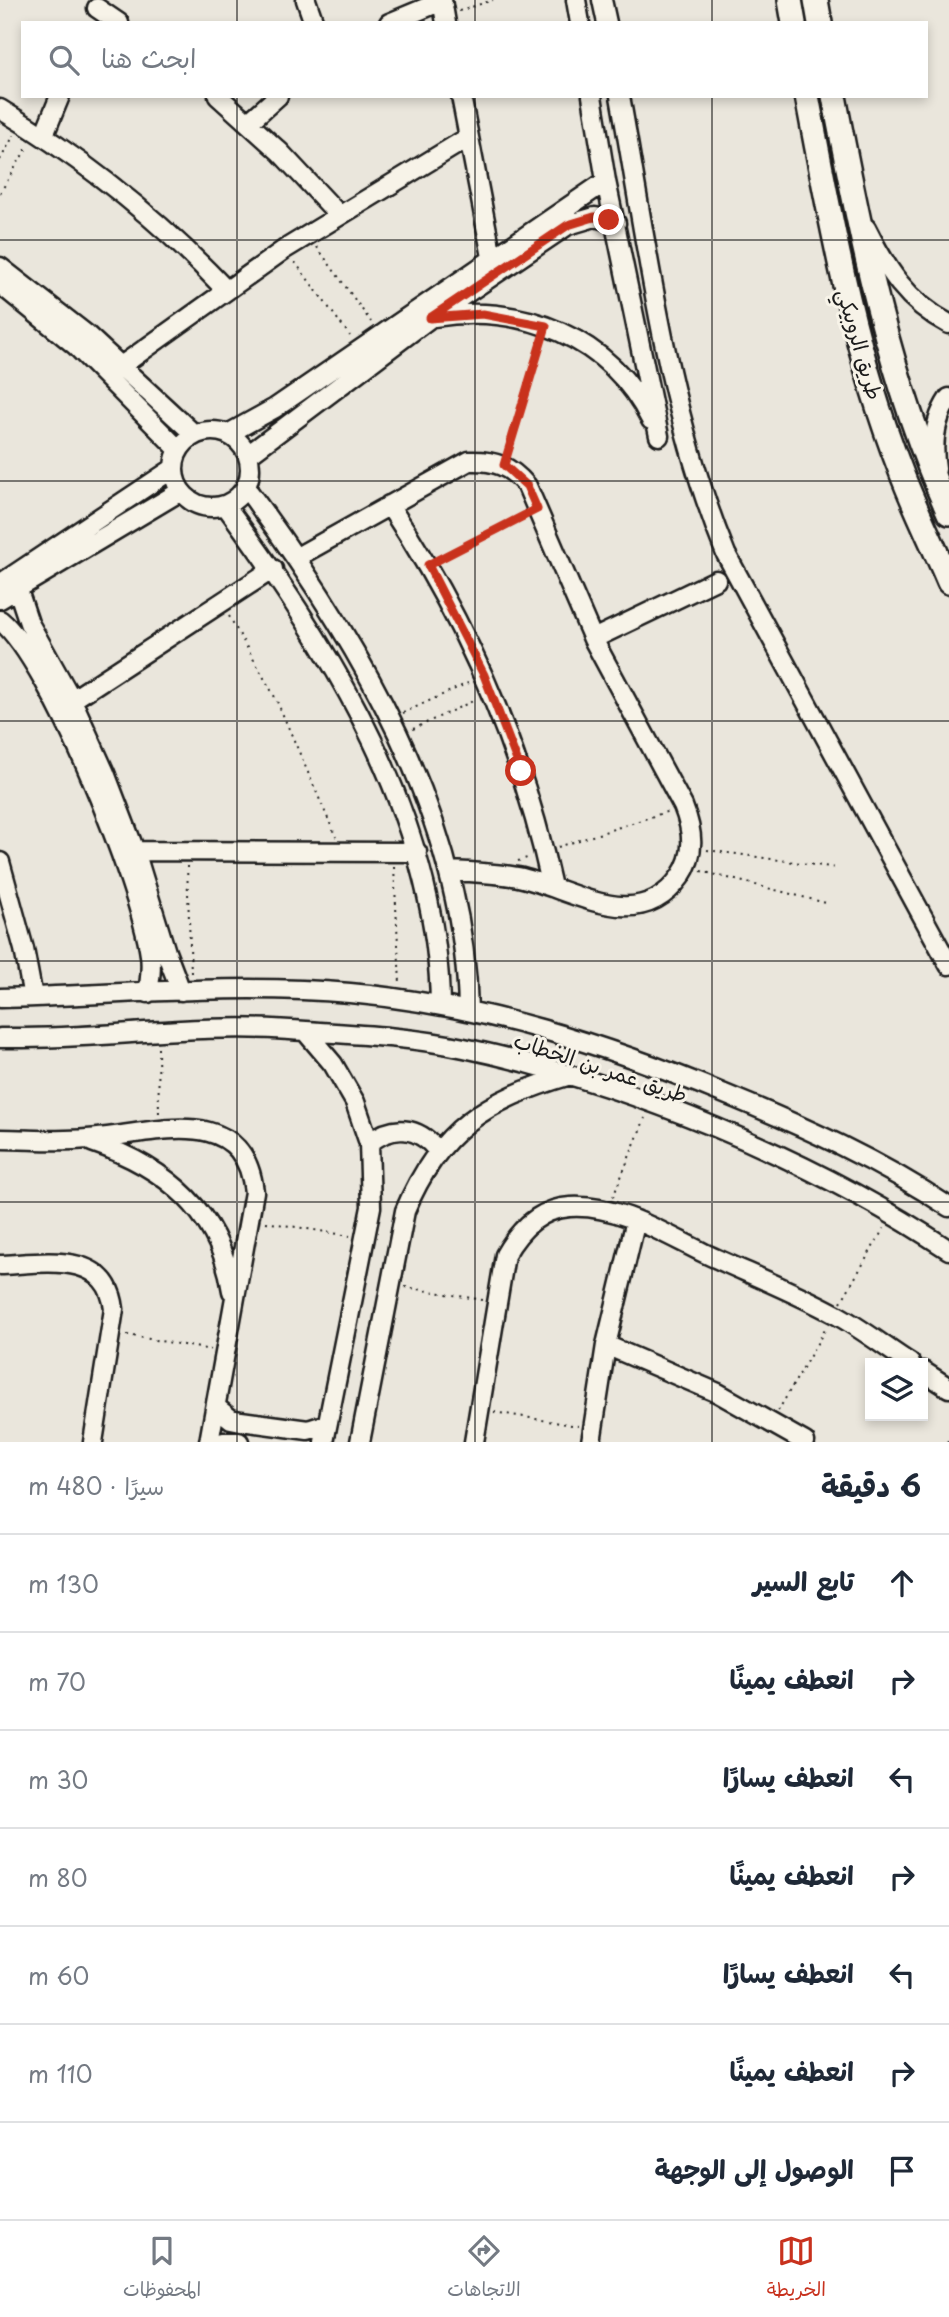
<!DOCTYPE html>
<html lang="ar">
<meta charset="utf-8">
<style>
body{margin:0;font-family:"Playpen Sans","Playpen Sans Arabic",sans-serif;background:#f6f6f7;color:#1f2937;direction:rtl}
.controls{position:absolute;right:21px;bottom:21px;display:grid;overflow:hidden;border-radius:0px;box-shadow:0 4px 10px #0003}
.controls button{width:63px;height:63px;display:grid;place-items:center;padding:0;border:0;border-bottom:2px solid #e0e1e3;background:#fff;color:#1f2937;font:35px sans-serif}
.stop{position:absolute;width:21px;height:21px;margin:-16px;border:5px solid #c8321e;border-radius:50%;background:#fff}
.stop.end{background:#c8321e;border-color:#fff;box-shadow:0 2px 7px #0008}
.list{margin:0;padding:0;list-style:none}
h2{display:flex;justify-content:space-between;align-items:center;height:91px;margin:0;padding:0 28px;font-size:30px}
h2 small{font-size:23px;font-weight:400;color:#747a83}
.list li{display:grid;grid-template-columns:46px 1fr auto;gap:21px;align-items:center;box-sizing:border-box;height:98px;padding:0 28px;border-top:2px solid #e0e1e3}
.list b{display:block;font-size:26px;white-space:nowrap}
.list em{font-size:23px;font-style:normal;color:#747a83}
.icon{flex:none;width:38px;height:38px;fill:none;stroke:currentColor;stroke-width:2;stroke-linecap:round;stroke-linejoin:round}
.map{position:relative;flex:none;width:949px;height:1442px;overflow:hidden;direction:ltr}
.search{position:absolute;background:#fff;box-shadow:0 4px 10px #0003;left:21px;right:21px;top:21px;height:77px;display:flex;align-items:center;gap:18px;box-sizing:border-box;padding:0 24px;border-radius:0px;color:#747a83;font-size:26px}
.sheet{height:777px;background:#fff}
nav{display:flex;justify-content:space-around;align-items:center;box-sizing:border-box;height:98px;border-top:2px solid #e0e1e3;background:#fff;font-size:19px;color:#747a83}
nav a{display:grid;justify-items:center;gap:4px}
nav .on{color:#c8321e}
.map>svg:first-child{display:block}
</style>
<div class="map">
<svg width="949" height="1442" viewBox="0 0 949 1442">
<rect width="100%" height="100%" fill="#eae6dc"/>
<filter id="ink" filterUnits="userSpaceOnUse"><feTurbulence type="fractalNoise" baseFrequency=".0143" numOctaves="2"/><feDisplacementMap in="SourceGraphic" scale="14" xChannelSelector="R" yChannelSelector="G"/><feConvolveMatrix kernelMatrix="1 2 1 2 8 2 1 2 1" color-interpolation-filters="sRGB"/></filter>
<g filter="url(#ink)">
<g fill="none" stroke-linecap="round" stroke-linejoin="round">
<defs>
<path id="minor" d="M 306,0 L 314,23
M 442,0 L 446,23
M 576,0 L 580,23
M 602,0 L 607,23
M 97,8 L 119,23
M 389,23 L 442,1
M 218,96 L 280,152 L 339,215
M 461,96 L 492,257
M 592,96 L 606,181 L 659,436
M 620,96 C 648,250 666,408 726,554 L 949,965
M 0,109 C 85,160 158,218 226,290
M 249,122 L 278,96
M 44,135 L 60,96
M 866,228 C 887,270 907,302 949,324
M 0,267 L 86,334 L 195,435
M 0,284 L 75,345 L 179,450
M 434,317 C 523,303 610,337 651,420
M 121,366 L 285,249 L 469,137
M174 469a38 38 0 1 1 76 0a38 38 0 1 1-76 0Z
M 228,434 L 275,408 L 606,181
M 248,455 L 430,318 L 568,225 L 595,217 L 616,223
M 936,469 C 932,444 934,420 949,398
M 246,488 C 357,638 465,818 468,1010
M 225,505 C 332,649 438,820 440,1005
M 389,505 C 467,622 522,749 552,887
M 297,557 L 469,461 C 495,460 510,466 527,486 L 593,639 L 683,806 C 693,831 696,854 680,877 C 637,937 572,888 518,877 C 495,873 472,872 448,871
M 0,584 L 174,468
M 17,587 L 29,623 L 72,700 L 105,773 L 135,851 L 166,952 L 181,991
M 0,599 L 181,491
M 0,620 C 52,663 140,885 150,955 C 152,968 150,980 148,993
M 593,639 L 716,580
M 72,700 L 273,569
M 135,851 L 417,852
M 0,862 L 24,949 L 33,997
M 0,998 C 116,995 234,983 350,993 C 482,1005 605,1044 727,1095 C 803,1126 880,1161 949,1207
M 305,1031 L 333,1064 L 355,1102 L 369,1143 L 371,1207 L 324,1442
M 0,1038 C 96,1040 194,1023 290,1030 C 348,1034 407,1036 464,1048 C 626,1082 811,1158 949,1250
M 0,1139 C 29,1139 58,1142 87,1139 C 150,1135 244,1099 254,1192 L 209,1442
M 92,1142 C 165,1167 220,1211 232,1291
M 369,1143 C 393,1124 418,1126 437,1150
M 0,1265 C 44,1263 107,1250 114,1309 L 93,1442
M 606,1345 L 718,1393 L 805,1442
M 923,1371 L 949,1388
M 216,1407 L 231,1419 L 241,1421 L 308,1430 L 327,1424
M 223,1442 L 239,1442
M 360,1442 L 405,1211 C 439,1129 486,1100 570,1075
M 474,1442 L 505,1255 C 519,1230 539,1209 570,1207 C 617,1204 663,1233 704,1253 C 747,1273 793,1291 835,1314 C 861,1328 885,1347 910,1363
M 591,1442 L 606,1345 L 636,1220"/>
<path id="major" d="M 790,0 L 794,23
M 816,0 L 820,23
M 807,96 C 831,222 853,349 900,469 C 914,507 933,544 949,582
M 834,96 C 861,239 889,380 949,513"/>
</defs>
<!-- minor casing -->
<use href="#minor" stroke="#1c1c1c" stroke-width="23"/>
<!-- major casing -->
<use href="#major" stroke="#1c1c1c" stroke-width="28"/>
<!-- path -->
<path stroke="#1c1c1c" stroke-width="2" stroke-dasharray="2 5" stroke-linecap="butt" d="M 459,11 L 493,0
M 0,160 L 14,135
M 0,193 L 28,146
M 317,247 L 371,322
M 295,262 L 350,336
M 508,451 L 541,342
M 441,558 L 523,516
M 229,616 L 276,699 L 336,837
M 403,713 L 468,683
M 413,729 L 475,700
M 558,847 L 669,811
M 707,850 L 837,868
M 518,861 L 530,857
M 187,866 L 191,973
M 394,867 L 400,983
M 701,871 L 826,903
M 158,1048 L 159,1116
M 613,1197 L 645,1118
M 266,1222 L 350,1236
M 405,1287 L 483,1300
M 841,1302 L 884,1228
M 127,1335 L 211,1350
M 778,1411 L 826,1328
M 494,1412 L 578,1426
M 947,1442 L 949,1439"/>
<!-- minor -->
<use href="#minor" stroke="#f7f3e8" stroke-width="18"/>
<!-- major -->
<use href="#major" stroke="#f7f3e8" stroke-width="23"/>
</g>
</g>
<g fill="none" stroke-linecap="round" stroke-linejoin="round" filter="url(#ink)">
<!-- route -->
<path stroke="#c8321e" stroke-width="9" d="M 521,771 L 484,675 L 428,565 L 537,509 L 527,486 L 504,465 L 546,326 L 483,314 L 430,318 L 568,225 L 594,217 L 609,220"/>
</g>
<!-- grid -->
<path fill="none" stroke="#1c1c1c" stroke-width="2" stroke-opacity="0.55" d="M 237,0 L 237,23M 475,0 L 475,23M 712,0 L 712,23M 237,96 L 237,1442M 475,96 L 475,1442M 712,96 L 712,1442M 0,240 L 949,240M 0,481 L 949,481M 0,721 L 949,721M 0,961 L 949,961M 0,1202 L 949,1202"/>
<g text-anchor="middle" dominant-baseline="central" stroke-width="6" stroke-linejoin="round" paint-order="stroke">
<!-- street labels -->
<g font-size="21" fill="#1c1c1c" stroke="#f7f3e8">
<text transform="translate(861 344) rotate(74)">طريق الروبيكي</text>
<text transform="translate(601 1066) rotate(18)">طريق عمر بن الخطاب</text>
</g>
</g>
</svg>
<div class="controls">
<button><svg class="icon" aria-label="layers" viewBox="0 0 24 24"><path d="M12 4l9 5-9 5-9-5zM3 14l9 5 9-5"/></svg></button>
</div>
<div class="stop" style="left:521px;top:771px"></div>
<div class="stop end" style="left:609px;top:220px"></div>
<div class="search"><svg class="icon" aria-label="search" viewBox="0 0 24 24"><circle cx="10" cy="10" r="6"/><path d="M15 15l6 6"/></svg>ابحث هنا</div>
</div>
<section class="sheet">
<h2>6 دقيقة<small>سيرًا · 480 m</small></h2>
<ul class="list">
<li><svg class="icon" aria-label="ahead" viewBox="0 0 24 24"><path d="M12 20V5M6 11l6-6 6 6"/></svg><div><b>تابع السير</b></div><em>130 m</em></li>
<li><svg class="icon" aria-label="right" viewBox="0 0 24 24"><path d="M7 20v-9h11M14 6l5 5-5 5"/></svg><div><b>انعطف يمينًا</b></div><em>70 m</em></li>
<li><svg class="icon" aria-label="left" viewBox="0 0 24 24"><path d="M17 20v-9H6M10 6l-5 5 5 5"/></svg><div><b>انعطف يسارًا</b></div><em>30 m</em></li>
<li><svg class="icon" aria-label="right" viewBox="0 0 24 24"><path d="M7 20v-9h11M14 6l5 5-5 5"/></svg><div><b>انعطف يمينًا</b></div><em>80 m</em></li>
<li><svg class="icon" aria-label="left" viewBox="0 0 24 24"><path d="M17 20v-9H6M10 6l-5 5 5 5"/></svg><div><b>انعطف يسارًا</b></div><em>60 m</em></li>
<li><svg class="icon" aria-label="right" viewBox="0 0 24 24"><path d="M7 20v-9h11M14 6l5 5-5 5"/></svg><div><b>انعطف يمينًا</b></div><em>110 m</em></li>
<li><svg class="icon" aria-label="arrive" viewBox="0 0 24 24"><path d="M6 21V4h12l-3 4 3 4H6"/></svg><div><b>الوصول إلى الوجهة</b></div></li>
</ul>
</section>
<nav>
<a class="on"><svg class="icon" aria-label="map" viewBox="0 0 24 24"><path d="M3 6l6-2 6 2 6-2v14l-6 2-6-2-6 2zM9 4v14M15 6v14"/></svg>الخريطة</a>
<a><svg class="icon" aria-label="directions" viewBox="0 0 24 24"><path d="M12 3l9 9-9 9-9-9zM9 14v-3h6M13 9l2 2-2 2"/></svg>الاتجاهات</a>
<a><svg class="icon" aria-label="saved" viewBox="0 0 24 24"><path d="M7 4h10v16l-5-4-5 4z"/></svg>المحفوظات</a>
</nav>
